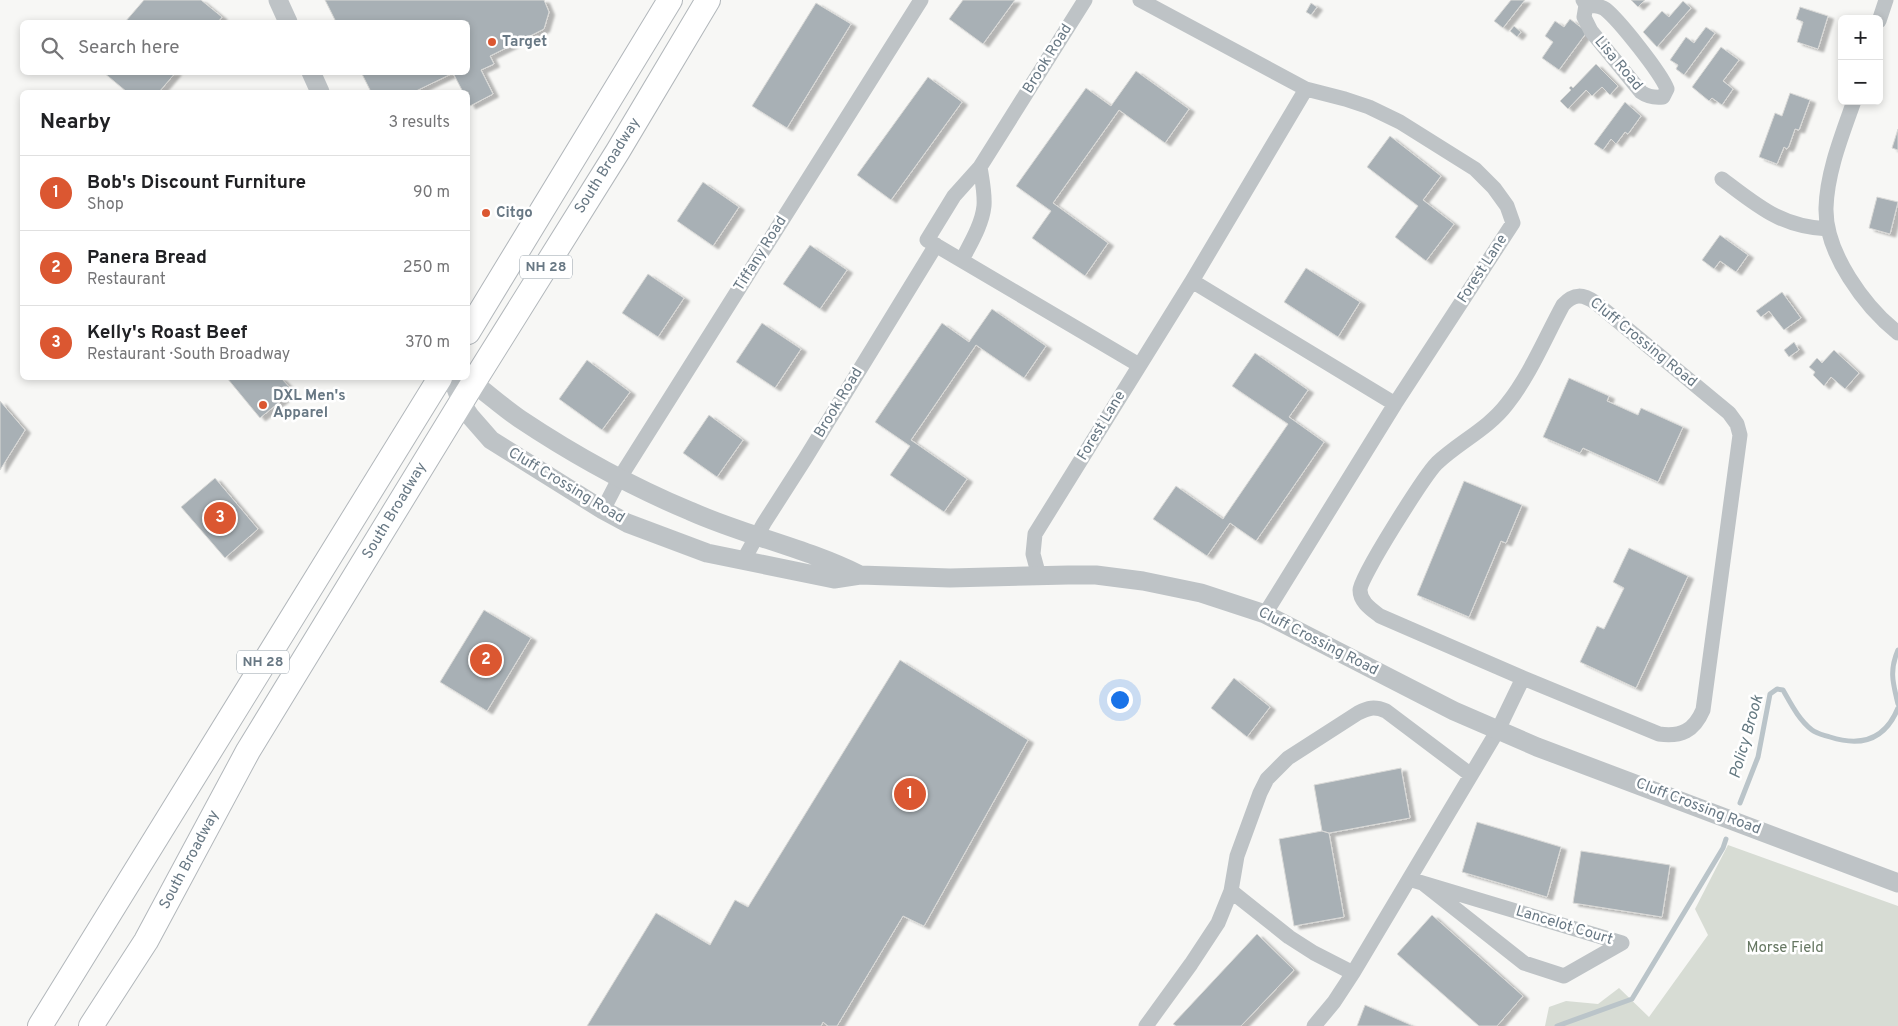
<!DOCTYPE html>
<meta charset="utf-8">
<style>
body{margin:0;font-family:Overpass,sans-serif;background:#f6f6f6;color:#202124}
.controls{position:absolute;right:15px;top:15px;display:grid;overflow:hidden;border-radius:8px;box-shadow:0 2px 8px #0003}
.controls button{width:45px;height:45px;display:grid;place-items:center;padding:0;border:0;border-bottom:1px solid #e0e0e0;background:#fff;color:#202124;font:25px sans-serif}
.you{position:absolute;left:1119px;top:699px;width:18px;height:18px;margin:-12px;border:4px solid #fff;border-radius:50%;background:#1a73e8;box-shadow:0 0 0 8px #1a73e833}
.badge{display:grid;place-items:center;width:32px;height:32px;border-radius:50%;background:#db5731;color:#fff;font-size:16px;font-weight:700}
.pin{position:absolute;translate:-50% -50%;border:2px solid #fff;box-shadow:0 1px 5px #0006}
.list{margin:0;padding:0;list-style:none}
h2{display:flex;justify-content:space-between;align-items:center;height:65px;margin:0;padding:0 20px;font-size:21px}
h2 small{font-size:16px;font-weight:400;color:#757577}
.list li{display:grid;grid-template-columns:32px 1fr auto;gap:15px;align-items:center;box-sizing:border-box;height:75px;padding:0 20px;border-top:1px solid #e0e0e0}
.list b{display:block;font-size:19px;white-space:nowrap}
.list p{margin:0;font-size:16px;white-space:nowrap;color:#757577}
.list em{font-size:16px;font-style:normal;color:#757577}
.icon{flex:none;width:28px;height:28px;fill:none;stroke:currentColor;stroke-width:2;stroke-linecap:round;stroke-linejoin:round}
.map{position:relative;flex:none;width:1898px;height:1026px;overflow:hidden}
.search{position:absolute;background:#fff;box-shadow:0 2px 8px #0003;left:20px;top:20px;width:450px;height:55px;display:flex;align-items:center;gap:12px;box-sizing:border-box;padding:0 18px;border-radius:8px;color:#757577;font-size:19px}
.panel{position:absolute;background:#fff;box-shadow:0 2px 8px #0003;left:20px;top:90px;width:450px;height:290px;border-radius:8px}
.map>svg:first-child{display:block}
</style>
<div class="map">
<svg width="1898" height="1026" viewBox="0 0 1898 1026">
<defs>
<filter id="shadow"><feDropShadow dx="5.5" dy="3" stdDeviation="1" flood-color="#0004"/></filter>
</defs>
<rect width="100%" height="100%" fill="#f7f7f5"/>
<!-- green -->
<path fill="#d7dcd4" d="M 1728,845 L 1898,906 L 1898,1026 L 1545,1026 L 1549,1007 L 1566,1001 L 1598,1004 L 1619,988 L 1649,1017 L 1708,935 L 1695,909 Z"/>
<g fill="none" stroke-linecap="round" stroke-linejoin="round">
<!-- stream -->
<path stroke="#bac4c9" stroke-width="5" d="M 1898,650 C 1889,671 1893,683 1898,704
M 1740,803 L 1758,757 L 1770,694 L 1777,689 L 1783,690 C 1791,704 1799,720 1812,730 C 1817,734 1824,735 1830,737 C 1861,747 1885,740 1898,708
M 1557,1026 L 1632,999 L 1723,848 L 1726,839"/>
</g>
<!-- building -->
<path fill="#a8b0b5" stroke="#d9d9d7" filter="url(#shadow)" d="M 144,0 L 201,0 L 222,17 L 218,22 L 125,22 Z
M 325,0 L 544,0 L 549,12 L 544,29 L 490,56 L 494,64 L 481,70 L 493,94 L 470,106 L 468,102 L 468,92 L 463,92 L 453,73 L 414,92 L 371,92 L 361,72 L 468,72 L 468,22 L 336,22 Z
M 963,0 L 1015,0 L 983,44 L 949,19 Z
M 1511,0 L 1525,0 L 1503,28 L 1494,21 Z
M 1631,0 L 1645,0 L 1638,7 Z
M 1683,1 L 1691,8 L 1657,47 L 1643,32 L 1662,11 L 1669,17 Z
M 816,3 L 851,24 L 787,128 L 752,106 Z
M 1311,3 L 1317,7 L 1311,15 L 1306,12 Z
M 1800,7 L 1828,16 L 1818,49 L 1797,42 L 1803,22 L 1796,19 Z
M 1570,19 L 1587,32 L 1559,70 L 1542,58 L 1553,42 L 1545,36 L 1555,21 L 1564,27 Z
M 1514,26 L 1521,32 L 1517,37 L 1510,31 Z
M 1706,27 L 1715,33 L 1684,75 L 1676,69 L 1678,65 L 1670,60 L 1686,37 L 1694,43 Z
M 1721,47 L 1739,60 L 1723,81 L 1733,89 L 1722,105 L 1712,98 L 1709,101 L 1692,87 Z
M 1596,64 L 1618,86 L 1610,95 L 1602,87 L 1592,96 L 1586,90 L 1568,109 L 1560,101 L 1571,90 L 1569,88 L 1571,86 L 1573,88 Z
M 1136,71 L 1189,109 L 1165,143 L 1119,110 L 1053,203 L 1108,243 L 1085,276 L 1032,238 L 1051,211 L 1016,186 L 1086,88 L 1111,106 Z
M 103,72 L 176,72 L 159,92 L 127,92 Z
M 928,77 L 962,102 L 891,200 L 857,175 Z
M 1790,93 L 1810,100 L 1799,130 L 1795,129 L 1789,146 L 1787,149 L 1784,147 L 1777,164 L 1759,157 L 1775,113 L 1782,116 Z
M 1625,102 L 1641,116 L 1628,134 L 1625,132 L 1616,144 L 1611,139 L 1603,150 L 1594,144 Z
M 1898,129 L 1898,150 L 1892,148 Z
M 1390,136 L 1441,176 L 1423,200 L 1454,224 L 1426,261 L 1395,237 L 1418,206 L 1367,167 Z
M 703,182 L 739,207 L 713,246 L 677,221 Z
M 1877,197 L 1898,202 L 1890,234 L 1869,228 Z
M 1720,235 L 1748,255 L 1736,272 L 1720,261 L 1714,269 L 1702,260 Z
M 810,245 L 847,270 L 820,309 L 783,284 Z
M 1306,268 L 1360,302 L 1338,337 L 1284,302 Z
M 648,274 L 684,298 L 658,337 L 622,313 Z
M 1782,292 L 1801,318 L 1784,330 L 1769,311 L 1761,317 L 1756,311 Z
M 992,309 L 1046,346 L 1024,378 L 976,345 L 911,440 L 967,479 L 944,512 L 890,475 L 910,446 L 875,422 L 942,323 L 969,342 Z
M 762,323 L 801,349 L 775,388 L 736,362 Z
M 1794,342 L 1799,350 L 1789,357 L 1784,350 Z
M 1834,350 L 1859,373 L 1845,389 L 1831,377 L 1824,386 L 1813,375 L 1815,372 L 1809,367 L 1817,358 L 1822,363 Z
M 1255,353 L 1308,390 L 1289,417 L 1324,442 L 1256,541 L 1230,523 L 1207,556 L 1153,519 L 1176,486 L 1223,519 L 1288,424 L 1232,386 Z
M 587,360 L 630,392 L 602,430 L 559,399 Z
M 227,378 L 281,378 L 293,391 L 260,418 Z
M 1569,378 L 1609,396 L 1607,401 L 1638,415 L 1641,408 L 1683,427 L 1658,482 L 1583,448 L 1580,453 L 1543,437 Z
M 0,401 L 25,430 L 0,470 Z
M 709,415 L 743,440 L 717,477 L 683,453 Z
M 215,478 L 258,529 L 225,558 L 181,507 Z
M 1464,481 L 1522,505 L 1506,543 L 1501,541 L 1469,617 L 1417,595 Z
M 1629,548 L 1688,576 L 1636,688 L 1580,662 L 1597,626 L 1604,629 L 1624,588 L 1613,582 Z
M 484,610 L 531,638 L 487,711 L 440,682 Z
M 900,660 L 1028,740 L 924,926 L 903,916 L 837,1026 L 828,1026 L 823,1022 L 821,1026 L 587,1026 L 656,913 L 710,945 L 735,900 L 748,907 Z
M 1234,678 L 1270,707 L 1247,737 L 1211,708 Z
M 1401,768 L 1410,818 L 1329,833 L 1322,831 L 1314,785 Z
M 1477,822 L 1561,847 L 1547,897 L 1462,872 Z
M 1322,831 L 1329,833 L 1344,917 L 1294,926 L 1279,839 Z
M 1581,851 L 1670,865 L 1662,917 L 1573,903 Z
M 1432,915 L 1523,996 L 1497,1026 L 1479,1026 L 1397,954 Z
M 1257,934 L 1294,970 L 1241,1026 L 1176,1026 L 1173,1024 Z
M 1365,1005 L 1413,1026 L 1357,1026 Z"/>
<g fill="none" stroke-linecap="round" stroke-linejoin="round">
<defs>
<path id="primary" d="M 468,332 L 670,0
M 40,1026 L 440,378
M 91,1026 L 146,941 L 248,751 L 473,383 L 618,151 L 708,0"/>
</defs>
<!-- primary casing -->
<use href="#primary" stroke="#b2b7bb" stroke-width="26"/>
<!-- minor -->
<path stroke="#bec3c6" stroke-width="15" d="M 1085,0 L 980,167 L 954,196 L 927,240 L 1139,365
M 1140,0 L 1306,89 L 1345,99 L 1369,107 L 1400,122 L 1475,169 L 1494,188 L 1507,206 L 1513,223 L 1395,404 L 1265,614
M 1583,0 L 1586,5 L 1584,17 L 1591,31 L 1641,92 C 1648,97 1654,98 1663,97 L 1667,89 C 1661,73 1619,20 1605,9 C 1599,5 1593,6 1586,5
M 1879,21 L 1886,0
M 1854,101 C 1842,135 1827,172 1826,208 C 1825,253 1865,307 1898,333
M 1722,179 C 1758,206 1781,227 1828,229
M 962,260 C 970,244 982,225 984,206 C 985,193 982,180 980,167
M 1192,281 L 1395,404
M 603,510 L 619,479 L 921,0
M 743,561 L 764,523 L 805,459 L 936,245
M 1039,576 L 1033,554 L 1035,534 L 1192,281 L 1306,89
M 1409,879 L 1622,943 L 1564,976 L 1524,963 L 1424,884
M 1231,891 L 1289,937 L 1314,953 L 1353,973
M 1146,1026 L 1191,964 L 1218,923 L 1231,891 L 1237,856 L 1260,793 L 1267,779 L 1288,758 L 1358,713 C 1368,708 1374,706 1386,711 L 1471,775
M 1314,1026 L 1334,1002 L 1353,973 L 1498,730 L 1523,678 L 1659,734 C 1681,737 1694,731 1703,710 L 1740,435 L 1737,424 L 1729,413 L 1596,303 C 1583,294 1574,293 1563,305 C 1545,338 1530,375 1507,404 C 1488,429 1459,442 1437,463 C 1425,475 1360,577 1360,590 C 1360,602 1371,609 1380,616 L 1523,678"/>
<!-- tertiary -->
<path stroke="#bec3c6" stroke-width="19" d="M 278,0 L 288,22
M 311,72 L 320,92
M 452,378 L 462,404 L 470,416 L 491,440 L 603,510 L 627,523 L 707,553 L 834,579 L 860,575 L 950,578 L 1068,575 L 1096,575 L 1143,581 L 1201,593 L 1265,614 L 1454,711 L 1537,747 L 1898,883
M 466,378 C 484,390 501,406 520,419 C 574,455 630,486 690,511 C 746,536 806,548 860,575"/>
<!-- primary -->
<use href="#primary" stroke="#fff" stroke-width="24"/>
</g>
<!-- markers -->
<g fill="#db5731" stroke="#fff" stroke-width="2">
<circle cx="492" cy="42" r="5"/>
<circle cx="486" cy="213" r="5"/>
<circle cx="263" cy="405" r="5"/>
</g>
<g text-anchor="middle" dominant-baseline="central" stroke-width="5" stroke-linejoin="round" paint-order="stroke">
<!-- shield labels -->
<g fill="#fff" stroke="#95a0a9" stroke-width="1">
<rect x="520" y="255.5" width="52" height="23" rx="4"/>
<rect x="237" y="650.5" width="52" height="23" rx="4"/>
</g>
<g font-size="14" font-weight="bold" fill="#687884">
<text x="546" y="267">NH 28</text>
<text x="263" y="662">NH 28</text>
</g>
<!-- poi labels -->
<g font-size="15" font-weight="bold" fill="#687884" stroke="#fff" text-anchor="start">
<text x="502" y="42">Target</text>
<text x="496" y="213">Citgo</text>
<text x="273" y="396">DXL Men's<tspan x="273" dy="17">Apparel</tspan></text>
</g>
<!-- street labels -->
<g font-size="15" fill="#687884" stroke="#fff">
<text transform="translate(1048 59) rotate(-58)">Brook Road</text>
<text transform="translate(1618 64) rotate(50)">Lisa Road</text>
<text transform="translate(608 166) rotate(-58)">South Broadway</text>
<text transform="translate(761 254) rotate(-58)">Tiffany Road</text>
<text transform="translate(1483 269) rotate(-57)">Forest Lane</text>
<text transform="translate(1643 343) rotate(39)">Cluff Crossing Road</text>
<text transform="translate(839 403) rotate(-59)">Brook Road</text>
<text transform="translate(1102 426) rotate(-59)">Forest Lane</text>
<text transform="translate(566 486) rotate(31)">Cluff Crossing Road</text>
<text transform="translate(395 511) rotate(-59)">South Broadway</text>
<text transform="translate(1318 642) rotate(27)">Cluff Crossing Road</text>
<text transform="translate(1698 807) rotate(21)">Cluff Crossing Road</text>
<text transform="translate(190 860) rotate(-62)">South Broadway</text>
<text transform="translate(1564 926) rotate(17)">Lancelot Court</text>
</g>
<!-- park labels -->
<g font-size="15" fill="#667762" stroke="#fff">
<text x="1785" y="948">Morse Field</text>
</g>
<!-- water labels -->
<g font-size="16" font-style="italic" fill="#637880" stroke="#fff">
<text transform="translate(1747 737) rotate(-74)">Policy Brook</text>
</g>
</g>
</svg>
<div class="controls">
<button>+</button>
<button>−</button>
</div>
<div class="you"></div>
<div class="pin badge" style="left:910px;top:794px">1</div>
<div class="pin badge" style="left:486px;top:660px">2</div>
<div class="pin badge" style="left:220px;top:518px">3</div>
<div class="search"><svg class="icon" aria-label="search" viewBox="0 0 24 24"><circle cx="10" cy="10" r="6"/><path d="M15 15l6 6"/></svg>Search here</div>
<section class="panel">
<h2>Nearby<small>3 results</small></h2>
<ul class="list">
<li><span class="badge">1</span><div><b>Bob's Discount Furniture</b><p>Shop</p></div><em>90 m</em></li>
<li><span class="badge">2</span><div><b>Panera Bread</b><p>Restaurant</p></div><em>250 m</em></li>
<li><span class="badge">3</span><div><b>Kelly's Roast Beef</b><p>Restaurant · South Broadway</p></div><em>370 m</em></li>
</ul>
</section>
</div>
